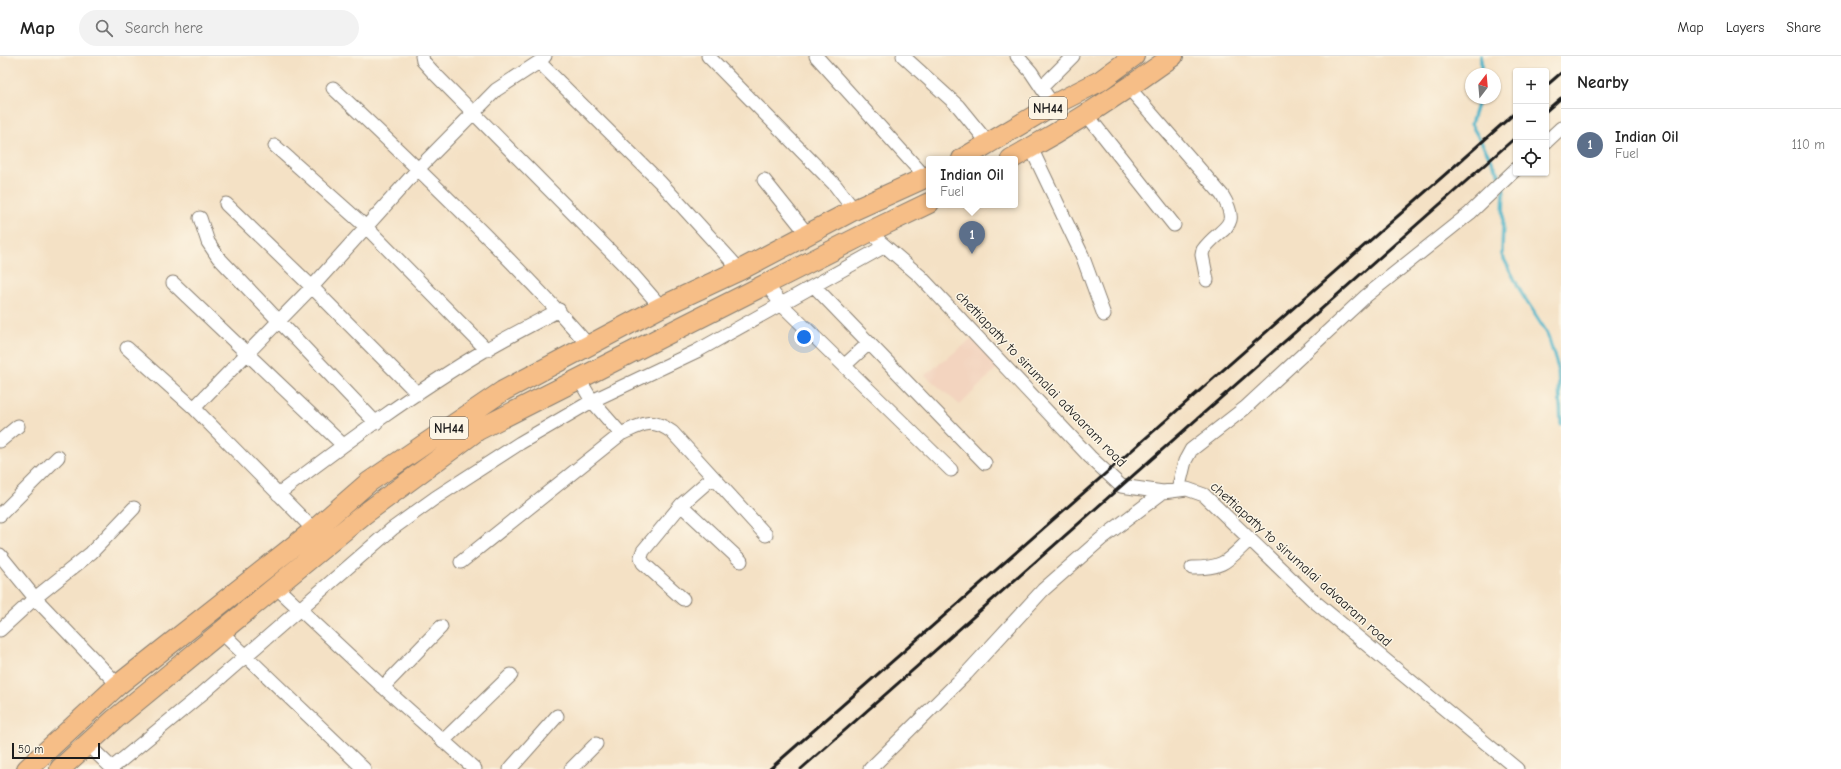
<!DOCTYPE html>
<meta charset="utf-8">
<style>
body{margin:0;font-family:"Comic Neue",sans-serif;background:#f2f2f2;color:#222}
.controls{position:absolute;right:12px;top:12px;display:grid;overflow:hidden;border-radius:4px;box-shadow:0 1px 3px #0004}
.controls button{width:36px;height:36px;display:grid;place-items:center;padding:0;border:0;border-bottom:1px solid #e0e0e0;background:#fff;color:#222;font:20px sans-serif}
.compass{position:absolute;left:1465px;top:12px;width:36px;height:36px;border-radius:50%;background:#fff;box-shadow:0 1px 3px #0004;rotate:16deg}
.scale{position:absolute;left:12px;bottom:10px;width:88px;box-sizing:border-box;padding-left:4px;border:2px solid #1c1c1c;border-top:0;font-size:11px;line-height:14px;white-space:nowrap;color:#1c1c1c;-webkit-text-stroke:3px #fcf5e5;paint-order:stroke}
.you{position:absolute;left:804px;top:281px;width:14px;height:14px;margin:-10px;border:3px solid #fff;border-radius:50%;background:#1a73e8;box-shadow:0 0 0 6px #1a73e833}
.badge{display:grid;place-items:center;width:26px;height:26px;border-radius:50%;background:#d93025;color:#fff;font-size:13px;font-weight:700}
.pin{position:absolute;translate:-50% -33px;filter:drop-shadow(0 1px 2px #0008)}
.pin::after{content:'';position:absolute;top:21px;width:14px;height:12px;background:inherit;clip-path:polygon(0 0,100% 0,50% 100%)}
.popup{position:absolute;left:926px;top:100px;width:92px;height:52px;box-sizing:border-box;display:grid;place-content:center;border-radius:4px;background:#fff;filter:drop-shadow(0 1px 3px #0005);font-size:13px;white-space:nowrap;color:#767676}
.popup b{font-size:15px;color:#222}
.popup::after{content:'';position:absolute;left:50%;top:100%;margin-left:-8px;border:8px solid transparent;border-top-color:#fff}
.list{margin:0;padding:0;list-style:none}
h2{display:flex;justify-content:space-between;align-items:center;height:52px;margin:0;padding:0 16px;font-size:17px}
h2 small{font-size:13px;font-weight:400;color:#767676}
.list li{display:grid;grid-template-columns:26px 1fr auto;gap:12px;align-items:center;box-sizing:border-box;height:72px;padding:0 16px;border-top:1px solid #e0e0e0}
.list b{display:block;font-size:15px;white-space:nowrap}
.list p{margin:0;font-size:13px;white-space:nowrap;color:#767676}
.list em{font-size:13px;font-style:normal;color:#767676}
.icon{flex:none;width:22px;height:22px;fill:none;stroke:currentColor;stroke-width:2;stroke-linecap:round;stroke-linejoin:round}
.map{position:relative;flex:none;width:1561px;height:713px;overflow:hidden}
header{display:flex;align-items:center;gap:24px;box-sizing:border-box;height:56px;padding:0 20px;background:#fff;border-bottom:1px solid #e0e0e0}
header strong{font-size:19px}
nav{display:flex;gap:22px;margin-inline-start:auto;font-size:14px}
.search{width:280px;height:36px;background:#f2f2f2;display:flex;align-items:center;gap:10px;box-sizing:border-box;padding:0 14px;border-radius:22px;color:#767676;font-size:15px}
main{display:flex}
aside{flex:1;background:#fff}
.map>svg:first-child{display:block}
</style>
<header>
<strong>Map</strong>
<div class="search"><svg class="icon" aria-label="search" viewBox="0 0 24 24"><circle cx="10" cy="10" r="6"/><path d="M15 15l6 6"/></svg>Search here</div>
<nav><a>Map</a><a>Layers</a><a>Share</a></nav>
</header>
<main>
<div class="map">
<svg width="1561" height="713" viewBox="0 0 1561 713">
<rect width="100%" height="100%" fill="#fcf5e5"/>
<filter id="ink" filterUnits="userSpaceOnUse"><feTurbulence type="fractalNoise" baseFrequency=".025" numOctaves="2"/><feDisplacementMap in="SourceGraphic" scale="8" xChannelSelector="R" yChannelSelector="G"/><feConvolveMatrix kernelMatrix="1 2 1 2 8 2 1 2 1" color-interpolation-filters="sRGB"/></filter>
<filter id="wash" filterUnits="userSpaceOnUse"><feTurbulence type="fractalNoise" baseFrequency=".012" numOctaves="4" result="noise"/><feDisplacementMap in="SourceGraphic" scale="16" xChannelSelector="R" yChannelSelector="G"/><feGaussianBlur stdDeviation="0.9" result="paint"/><feColorMatrix in="noise" values="0 0 0 0 0 0 0 0 0 0 0 0 0 0 0 0 0 1.4 0 .05"/><feComposite in="paint" operator="in"/></filter>
<g filter="url(#wash)">
<rect width="100%" height="100%" fill="#f4e1c5"/>
<!-- built -->
<path fill="#f3d4bf" d="M 972,283 L 999,310 L 960,349 L 925,319 Z"/>
<g fill="none" stroke-linecap="round" stroke-linejoin="round">
<!-- stream -->
<path stroke="#49b2c8" stroke-width="3.5" d="M 1481,18 L 1481,0
M 1479,42 L 1471,68 L 1502,123
M 1504,129 L 1502,199 L 1522,238 L 1547,277 L 1558,312 L 1561,368"/>
</g>
</g>
<g filter="url(#ink)">
<g fill="none" stroke-linecap="round" stroke-linejoin="round">
<defs>
<path id="minor" d="M 422,0 L 423,5 L 432,15 L 627,212 L 661,251
M 708,0 L 835,129 L 854,154
M 816,0 L 926,122
M 903,0 L 958,50 L 989,88
M 1017,0 L 1031,16 L 1053,49
M 539,6 L 660,126 L 740,214
M 1042,31 L 1073,0
M 333,32 C 385,81 437,131 487,181 C 522,217 557,252 589,290
M 1129,32 L 1222,139 C 1243,173 1220,170 1203,194 L 1202,199 L 1207,224
M 1087,59 L 1174,169
M 1546,86 L 1561,72
M 275,90 L 366,171 L 487,294
M 1031,92 L 1082,199 L 1104,259
M 764,124 L 808,179
M 226,148 L 312,231 L 418,338
M 200,162 L 208,186 L 218,201 L 376,367
M 878,184 L 920,220 L 1090,401 L 1121,430 L 1163,436 L 1187,433 L 1204,439 L 1314,545 L 1517,713
M 173,227 L 343,389
M 767,229 L 782,249 L 951,414
M 814,230 L 985,407
M 127,292 L 194,352 L 314,474
M 845,309 L 869,287
M 579,323 L 592,345 L 621,378 C 642,368 651,361 672,376 L 766,479
M 194,352 L 312,231 L 419,112 L 496,34 L 539,6 L 545,0
M 0,385 L 18,370
M 1178,434 L 1185,405 L 1191,394 L 1245,352 L 1366,240 L 1470,157 L 1516,113
M 278,438 C 346,387 414,336 487,293 C 511,279 535,267 559,254
M 681,449 L 741,505
M 0,459 L 58,401
M 0,499 L 35,542 L 118,629
M 461,506 L 621,378
M 1192,512 C 1225,512 1227,505 1250,483
M 276,531 L 383,631 L 475,713
M 683,543 L 643,507 L 641,501 L 643,495 L 681,449 L 713,421
M 0,574 L 35,542 L 91,497 L 134,452
M 221,576 L 364,713
M 383,631 L 441,571
M 443,685 L 511,619
M 87,688 L 113,713
M 112,712 L 203,637 L 392,473 L 435,442 L 520,387 L 592,345 L 697,295 L 885,190
M 510,713 L 557,660
M 571,713 L 596,688
M 870,713 L 966,618 L 1043,534 L 1101,483 L 1163,436"/>
<path id="highway" d="M 962,103 L 1053,49 L 1100,25 L 1134,0
M 1011,103 C 1067,72 1121,38 1173,0
M 27,713 L 118,629 L 314,474 L 369,426 L 503,335 L 661,251 L 740,214 L 854,154 L 929,120
M 60,713 L 115,663 L 363,459 L 478,374 L 869,176 L 929,147"/>
</defs>
<!-- minor casing -->
<use href="#minor" stroke="#887e70" stroke-width="15"/>
<!-- highway casing -->
<use href="#highway" stroke="#887e70" stroke-width="22"/>
<!-- minor -->
<use href="#minor" stroke="#fff" stroke-width="13"/>
<!-- highway -->
<use href="#highway" stroke="#f6be87" stroke-width="20"/>
<!-- rail -->
<path stroke="#1c1c1c" stroke-width="3" d="M 1546,30 L 1561,17
M 1546,55 L 1561,42
M 770,713 L 1516,56
M 801,713 L 1516,81"/>
</g>
</g>
<g text-anchor="middle" dominant-baseline="central" stroke-width="3" stroke-linejoin="round" paint-order="stroke">
<!-- shield labels -->
<g fill="#fcf5e5" stroke="#5f5d58" stroke-width="1">
<rect x="1029" y="41" width="38" height="22" rx="3"/>
<rect x="430" y="361" width="38" height="22" rx="3"/>
</g>
<g font-size="13" font-weight="bold" fill="#1c1c1c">
<text x="1048" y="52">NH44</text>
<text x="449" y="372">NH44</text>
</g>
<!-- street labels -->
<g font-size="14" fill="#1c1c1c" stroke="#fcf5e5">
<text transform="translate(1041 323) rotate(46)">chettiapatty to sirumalai advaaram road</text>
<text transform="translate(1301 508) rotate(42)">chettiapatty to sirumalai advaaram road</text>
</g>
</g>
</svg>
<div class="controls">
<button>+</button>
<button>−</button>
<button><svg class="icon" aria-label="locate" viewBox="0 0 24 24"><circle cx="12" cy="12" r="6"/><path d="M12 2v4M12 18v4M2 12h4M18 12h4"/></svg></button>
</div>
<svg class="compass" viewBox="-18 -18 36 36"><path d="M0-13l5 13h-10z" fill="#e53935"/><path d="M0 13l5-13h-10z" fill="#767676"/></svg>
<div class="scale">50 m</div>
<div class="you"></div>
<div class="pin badge" style="left:972px;top:198px;background:#5c6f8a">1</div>
<div class="popup"><b>Indian Oil</b>Fuel</div>
</div>
<aside>
<h2>Nearby<small></small></h2>
<ul class="list">
<li><span class="badge" style="background:#5c6f8a">1</span><div><b>Indian Oil</b><p>Fuel</p></div><em>110 m</em></li>
</ul>
</aside>
</main>
